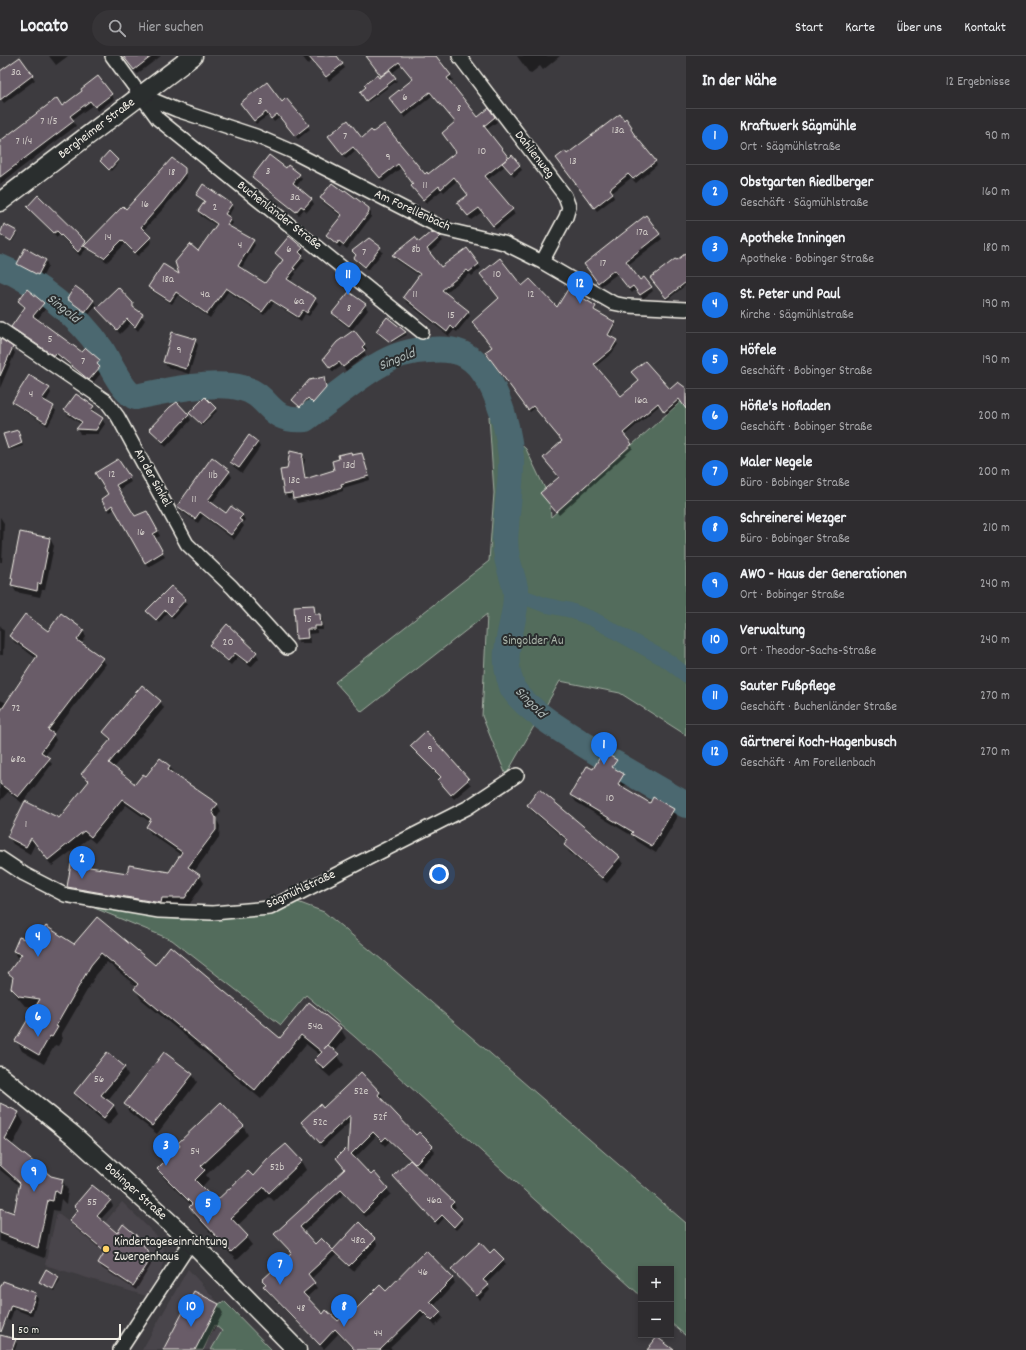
<!DOCTYPE html>
<html lang="de">
<meta charset="utf-8">
<style>
body{margin:0;font-family:Dekko,sans-serif;background:#363437;color:#f1f3f6}
.controls{position:absolute;right:12px;bottom:12px;display:grid;overflow:hidden;border-radius:0px;box-shadow:0 2px 6px #0003}
.controls button{width:36px;height:36px;display:grid;place-items:center;padding:0;border:0;border-bottom:1px solid #49484b;background:#2e2c2f;color:#f1f3f6;font:20px sans-serif}
.scale{position:absolute;left:12px;bottom:10px;width:109px;box-sizing:border-box;padding-left:4px;border:2px solid #f4f1e8;border-top:0;font-size:11px;line-height:14px;white-space:nowrap;color:#f4f1e8;-webkit-text-stroke:3px #2a2d2e;paint-order:stroke}
.you{position:absolute;left:439px;top:818px;width:14px;height:14px;margin:-10px;border:3px solid #fff;border-radius:50%;background:#1a73e8;box-shadow:0 0 0 6px #1a73e833}
.badge{display:grid;place-items:center;width:26px;height:26px;border-radius:50%;background:#1a73e8;color:#fff;font-size:13px;font-weight:700}
.pin{position:absolute;translate:-50% -33px;filter:drop-shadow(0 1px 2px #0008)}
.pin::after{content:'';position:absolute;top:21px;width:14px;height:12px;background:inherit;clip-path:polygon(0 0,100% 0,50% 100%)}
.list{margin:0;padding:0;list-style:none}
h2{display:flex;justify-content:space-between;align-items:center;height:52px;margin:0;padding:0 16px;font-size:17px}
h2 small{font-size:13px;font-weight:400;color:#a7a7aa}
.list li{display:grid;grid-template-columns:26px 1fr auto;gap:12px;align-items:center;box-sizing:border-box;height:56px;padding:0 16px;border-top:1px solid #49484b}
.list b{display:block;font-size:15px;white-space:nowrap}
.list p{margin:0;font-size:13px;white-space:nowrap;color:#a7a7aa}
.list em{font-size:13px;font-style:normal;color:#a7a7aa}
.icon{flex:none;width:22px;height:22px;fill:none;stroke:currentColor;stroke-width:2;stroke-linecap:round;stroke-linejoin:round}
.map{position:relative;flex:none;width:686px;height:1294px;overflow:hidden}
header{display:flex;align-items:center;gap:24px;box-sizing:border-box;height:56px;padding:0 20px;background:#2e2c2f;border-bottom:1px solid #49484b}
header strong{font-size:19px}
nav{display:flex;gap:22px;margin-inline-start:auto;font-size:14px}
.search{width:280px;height:36px;background:#363437;display:flex;align-items:center;gap:10px;box-sizing:border-box;padding:0 14px;border-radius:22px;color:#a7a7aa;font-size:15px}
main{display:flex}
aside{flex:1;background:#2e2c2f}
.map>svg:first-child{display:block}
</style>
<header>
<strong>Locato</strong>
<div class="search"><svg class="icon" aria-label="search" viewBox="0 0 24 24"><circle cx="10" cy="10" r="6"/><path d="M15 15l6 6"/></svg>Hier suchen</div>
<nav><a>Start</a><a>Karte</a><a>Über uns</a><a>Kontakt</a></nav>
</header>
<main>
<div class="map">
<svg width="686" height="1294" viewBox="0 0 686 1294">
<rect width="100%" height="100%" fill="#3d3b3f"/>
<filter id="ink" filterUnits="userSpaceOnUse"><feTurbulence type="fractalNoise" baseFrequency=".025" numOctaves="2"/><feDisplacementMap in="SourceGraphic" scale="8" xChannelSelector="R" yChannelSelector="G"/><feConvolveMatrix kernelMatrix="1 2 1 2 8 2 1 2 1" color-interpolation-filters="sRGB"/></filter>
<g filter="url(#ink)">
<!-- built -->
<path fill="#4a454b" d="M 122,1146 L 157,1180 L 165,1197 L 161,1215 L 146,1240 L 45,1209 L 57,1157 L 91,1183 Z
M 188,1213 L 261,1294 L 142,1294 Z"/>
<!-- green -->
<path fill="#526c5b" stroke="#a3aea2" d="M 686,341 L 686,679 L 620,637 L 560,625 L 506,719 L 482,660 L 487,558 L 362,656 L 335,626 L 489,505 L 494,437 L 489,360 L 526,393 L 549,441 L 551,461 Z
M 295,845 L 324,856 L 387,908 L 686,1167 L 686,1280 L 671,1267 L 671,1213 L 641,1213 L 641,1240 L 355,981 L 306,939 L 281,969 L 172,884 L 92,851 L 183,864 L 267,856 Z
M 224,1245 L 227,1248 L 272,1294 L 211,1294 L 222,1275 L 215,1269 L 203,1294 L 195,1294 L 219,1248 Z"/>
<!-- shadow -->
<path fill="#0007" d="M 49,0 L 68,0 L 56,9 Z
M 124,0 L 161,0 L 137,18 Z
M 302,0 L 336,0 L 345,12 L 329,25 L 312,5 L 308,8 Z
M 370,0 L 430,0 L 450,19 L 453,24 L 449,26 L 478,62 L 489,54 L 497,66 L 486,74 L 508,103 L 512,100 L 522,114 L 514,121 L 505,110 L 487,124 L 515,158 L 496,173 L 482,156 L 471,164 L 461,151 L 469,139 L 457,125 L 444,136 L 442,134 L 426,147 L 415,134 L 414,129 L 401,112 L 383,126 L 356,94 L 346,103 L 331,84 L 362,83 L 425,119 L 428,119 L 458,100 L 456,67 L 433,39 L 405,62 L 393,46 L 414,24 L 402,9 L 391,18 L 397,25 L 368,46 L 362,38 L 382,21 L 370,6 Z
M 517,0 L 560,0 L 543,14 L 540,10 L 530,18 Z
M 20,2 L 35,24 L 4,47 L 0,42 L 0,16 Z
M 111,38 L 114,43 L 98,55 L 93,49 L 72,64 L 76,70 L 0,128 L 0,86 L 62,51 Z
M 281,47 L 310,73 L 298,83 L 280,61 L 274,66 L 269,59 L 256,68 L 243,51 Z
M 632,72 L 634,76 L 632,77 L 657,109 L 636,127 L 631,122 L 612,137 L 614,142 L 597,155 L 557,103 Z
M 117,104 L 118,107 L 111,115 L 102,107 Z
M 184,113 L 187,122 L 164,152 L 143,175 L 152,186 L 138,200 L 125,188 L 107,206 L 87,192 L 80,200 L 59,178 L 57,181 L 28,151 L 86,189 L 126,154 Z
M 299,119 L 302,123 L 296,131 L 311,143 L 314,148 L 307,156 L 304,153 L 299,159 L 256,125 L 253,121 Z
M 197,139 L 231,148 L 233,152 L 228,161 L 233,167 L 230,171 L 253,185 L 255,189 L 241,213 L 266,229 L 284,206 L 276,197 L 302,192 L 304,196 L 301,200 L 305,204 L 295,216 L 296,218 L 290,226 L 315,243 L 318,247 L 309,260 L 305,258 L 301,265 L 274,247 L 264,259 L 228,236 L 210,262 L 178,239 L 172,248 L 152,235 L 150,231 L 180,221 L 217,170 L 201,160 L 199,156 L 205,146 Z
M 321,142 L 368,152 L 371,157 L 371,161 L 347,193 L 342,189 L 340,192 L 327,179 L 342,161 L 324,147 Z
M 646,160 L 662,183 L 628,209 L 640,225 L 651,231 L 653,235 L 643,243 L 636,233 L 632,237 L 617,218 L 601,230 L 587,212 Z
M 5,169 L 17,178 L 12,186 L 0,178 Z
M 432,177 L 440,181 L 443,185 L 429,197 L 441,212 L 467,193 L 481,212 L 472,220 L 470,218 L 445,237 L 468,256 L 470,260 L 457,276 L 454,274 L 449,280 L 406,246 L 404,241 L 420,220 L 395,203 L 393,199 L 418,187 Z
M 369,183 L 383,196 L 368,214 L 357,206 L 355,202 L 357,200 L 353,195 Z
M 26,194 L 46,205 L 48,210 L 41,224 L 21,213 L 18,208 Z
M 686,200 L 686,229 L 667,244 L 653,225 Z
M 522,232 L 557,253 L 568,234 L 596,251 L 596,256 L 615,267 L 616,269 L 609,281 L 618,288 L 612,297 L 595,311 L 621,341 L 686,334 L 686,348 L 681,345 L 667,358 L 660,349 L 624,380 L 633,392 L 559,459 L 543,440 L 560,422 L 544,402 L 563,385 L 535,352 L 530,356 L 488,299 Z
M 68,243 L 93,244 L 96,249 L 88,260 L 71,248 Z
M 19,245 L 43,247 L 46,252 L 37,264 L 83,297 L 100,304 L 102,309 L 100,312 L 102,316 L 92,328 L 59,301 L 57,304 L 15,275 L 12,271 L 25,253 Z
M 132,247 L 135,254 L 145,264 L 138,275 L 131,267 L 120,278 L 98,252 Z
M 365,249 L 368,254 L 352,274 L 336,262 L 333,257 Z
M 387,262 L 406,277 L 407,279 L 391,287 L 378,278 L 377,275 Z
M 354,275 L 367,293 L 364,295 L 366,299 L 346,315 L 342,310 L 333,316 L 324,303 Z
M 0,284 L 12,292 L 15,297 L 0,332 Z
M 195,284 L 198,289 L 189,318 L 167,311 L 164,306 Z
M 324,322 L 327,327 L 328,337 L 316,351 L 311,347 L 304,355 L 293,344 Z
M 49,333 L 51,337 L 46,346 L 53,351 L 56,355 L 48,370 L 16,350 L 13,346 Z
M 76,339 L 93,351 L 96,356 L 95,358 L 102,363 L 105,368 L 98,378 L 80,378 L 78,373 L 81,368 L 68,359 L 65,354 Z
M 205,342 L 217,355 L 202,370 L 190,358 Z
M 188,359 L 191,364 L 166,391 L 150,373 Z
M 18,377 L 23,390 L 10,394 L 9,392 Z
M 257,386 L 260,391 L 242,417 L 234,411 L 231,406 Z
M 362,398 L 370,424 L 343,432 L 343,435 L 323,442 L 297,447 L 294,441 L 288,442 L 285,438 L 288,414 L 302,399 L 305,403 L 304,408 L 306,424 L 336,415 L 352,400 Z
M 118,404 L 131,426 L 118,434 L 134,461 L 147,456 L 160,480 L 154,483 L 165,501 L 148,511 L 115,453 L 110,456 L 102,443 L 109,438 Z
M 229,416 L 232,421 L 211,448 L 226,458 L 242,459 L 245,464 L 242,467 L 244,470 L 234,484 L 203,460 L 198,467 L 181,455 L 178,450 Z
M 0,461 L 4,467 L 2,506 L 0,506 Z
M 50,483 L 54,490 L 45,534 L 42,534 L 40,541 L 16,536 L 12,529 L 12,522 Z
M 185,544 L 187,548 L 174,563 L 167,557 L 159,567 L 148,555 Z
M 313,550 L 316,559 L 320,559 L 322,563 L 323,574 L 317,574 L 317,577 L 309,578 L 310,587 L 299,587 L 297,583 Z
M 0,569 L 4,575 L 3,599 L 0,599 Z
M 83,575 L 86,581 L 81,588 L 102,603 L 106,608 L 53,678 L 56,684 L 45,700 L 52,708 L 37,728 L 22,747 L 8,736 L 0,745 L 0,644 L 7,647 L 37,603 L 14,586 L 11,580 Z
M 210,589 L 256,597 L 259,602 L 251,611 L 238,601 L 231,609 L 213,593 Z
M 160,645 L 164,652 L 114,712 L 136,729 L 146,721 L 160,704 L 170,711 L 174,718 L 217,748 L 221,755 L 216,763 L 220,770 L 219,781 L 194,816 L 199,819 L 204,827 L 189,849 L 165,849 L 165,854 L 72,838 L 68,831 L 128,818 L 170,817 L 181,799 L 151,778 L 147,771 L 150,766 L 126,749 L 95,787 L 89,782 L 52,810 L 35,788 L 30,798 L 13,788 L 9,781 L 59,764 L 89,727 L 82,718 L 110,685 L 104,676 Z
M 426,676 L 471,729 L 454,743 L 442,729 L 441,723 L 412,690 Z
M 616,705 L 620,712 L 618,716 L 623,718 L 627,726 L 623,732 L 650,748 L 673,754 L 677,762 L 656,797 L 637,785 L 634,781 L 576,746 L 571,739 L 593,714 Z
M 528,749 L 619,802 L 623,808 L 607,827 L 569,796 L 565,789 L 568,786 L 532,755 Z
M 34,887 L 74,889 L 155,910 L 280,983 L 309,947 L 340,972 L 346,982 L 335,996 L 344,1009 L 330,1021 L 321,1013 L 315,1004 L 320,999 L 306,988 L 261,1043 L 141,943 L 135,933 L 137,931 L 107,906 L 96,919 L 61,979 L 63,982 L 58,990 L 55,989 L 44,1008 L 22,995 L 17,985 L 36,951 L 25,950 L 18,942 L 12,932 L 13,924 L 9,917 L 19,903 L 14,895 Z
M 124,1011 L 128,1019 L 107,1045 L 114,1050 L 118,1058 L 108,1069 L 79,1044 L 75,1037 Z
M 361,1017 L 380,1037 L 383,1042 L 381,1043 L 416,1080 L 419,1077 L 432,1091 L 435,1096 L 418,1113 L 454,1147 L 456,1151 L 452,1154 L 463,1167 L 456,1174 L 444,1162 L 438,1169 L 395,1120 L 410,1105 L 390,1085 L 385,1090 L 376,1080 L 354,1103 L 371,1121 L 374,1118 L 391,1138 L 366,1161 L 344,1138 L 303,1176 L 315,1189 L 333,1195 L 375,1183 L 378,1189 L 353,1215 L 336,1199 L 311,1223 L 317,1232 L 306,1242 L 323,1259 L 338,1267 L 347,1264 L 386,1236 L 452,1222 L 455,1227 L 434,1250 L 443,1262 L 435,1270 L 425,1259 L 390,1292 L 393,1294 L 354,1294 L 338,1278 L 324,1293 L 267,1236 L 263,1224 L 292,1198 L 275,1178 L 346,1114 L 337,1102 L 349,1098 L 350,1066 L 323,1091 L 302,1066 L 323,1053 Z
M 192,1018 L 197,1026 L 157,1078 L 129,1056 L 125,1048 Z
M 0,1051 L 18,1057 L 24,1067 L 12,1090 L 50,1121 L 62,1124 L 68,1134 L 66,1148 L 61,1143 L 59,1155 L 53,1154 L 44,1202 L 0,1185 L 0,1153 L 15,1158 L 21,1131 L 0,1114 Z
M 243,1070 L 248,1079 L 206,1119 L 209,1123 L 201,1132 L 216,1147 L 253,1121 L 301,1105 L 306,1114 L 274,1145 L 269,1140 L 237,1170 L 252,1189 L 236,1204 L 195,1160 L 190,1151 L 192,1150 L 164,1122 L 158,1113 Z
M 110,1145 L 113,1150 L 100,1164 L 117,1179 L 145,1191 L 151,1203 L 151,1209 L 136,1234 L 102,1212 L 99,1207 L 105,1197 L 73,1170 L 70,1165 L 78,1155 L 75,1150 Z
M 494,1194 L 506,1208 L 486,1228 L 490,1234 L 480,1244 L 452,1213 L 490,1198 Z
M 59,1222 L 60,1224 L 54,1235 L 40,1226 Z
M 0,1235 L 36,1238 L 38,1243 L 32,1260 L 14,1253 L 10,1265 L 0,1261 Z
M 218,1249 L 223,1257 L 203,1294 L 165,1294 Z
M 0,1280 L 15,1284 L 17,1288 L 15,1294 L 0,1294 Z"/>
<g fill="none" stroke-linecap="round" stroke-linejoin="round">
<!-- canal -->
<path stroke="#4b686f" stroke-width="15" d="M 516,538 L 545,549 L 569,554 L 593,563 L 668,605 L 686,619"/>
<!-- river -->
<path stroke="#4b686f" stroke-width="26" d="M 0,211 C 36,225 80,261 101,293 C 109,305 123,338 136,341 C 164,335 215,324 242,332 C 271,339 267,367 305,363 C 328,346 352,325 377,310 C 393,300 411,294 429,294 C 440,293 451,293 461,297 C 494,311 508,369 511,401 C 512,425 507,448 506,472 C 505,481 505,492 507,501 C 509,513 515,526 516,538 C 516,567 501,592 509,621 C 511,625 511,630 513,633 C 529,657 576,683 601,699
M 614,707 L 686,749"/>
</g>
<!-- building -->
<path fill="#695b68" stroke="#f4f1e8" d="M 123,0 L 152,0 L 134,14 Z
M 308,0 L 337,0 L 343,8 L 326,21 Z
M 366,0 L 436,0 L 451,19 L 447,22 L 478,61 L 489,52 L 495,61 L 484,70 L 509,102 L 512,99 L 520,109 L 511,117 L 502,107 L 508,102 L 485,120 L 513,153 L 493,170 L 479,152 L 468,160 L 457,147 L 468,139 L 454,121 L 441,133 L 439,130 L 423,144 L 411,130 L 413,128 L 398,108 L 380,122 L 353,91 L 343,99 L 328,80 L 348,64 L 362,82 L 371,74 L 373,76 L 384,68 L 425,118 L 427,116 L 428,118 L 456,96 L 442,77 L 455,66 L 430,36 L 402,58 L 389,42 L 413,23 L 399,6 L 381,20 Z
M 20,1 L 33,19 L 0,44 L 0,15 Z
M 390,14 L 396,22 L 366,45 L 360,36 L 366,31 L 364,29 L 377,19 L 379,22 Z
M 98,20 L 112,38 L 95,51 L 90,45 L 70,60 L 74,65 L 0,121 L 0,85 L 57,42 L 62,50 L 82,35 L 81,33 Z
M 267,26 L 282,46 L 286,42 L 309,69 L 295,80 L 277,58 L 271,63 L 266,56 L 254,65 L 240,47 Z
M 620,58 L 624,64 L 626,62 L 632,71 L 631,73 L 634,78 L 656,105 L 633,123 L 628,118 L 610,133 L 613,137 L 594,152 L 556,102 L 565,95 L 567,98 Z
M 109,95 L 118,104 L 109,114 L 100,105 Z
M 269,99 L 286,112 L 288,109 L 300,118 L 293,127 L 312,143 L 304,152 L 301,150 L 296,156 L 252,121 Z
M 172,102 L 185,112 L 185,117 L 162,147 L 141,171 L 151,181 L 135,197 L 122,184 L 104,202 L 84,190 L 123,150 L 126,153 Z
M 332,127 L 344,136 L 345,134 L 369,152 L 369,156 L 344,189 L 339,185 L 337,188 L 326,179 L 342,159 L 320,142 Z
M 203,128 L 232,148 L 225,158 L 231,162 L 227,169 L 254,184 L 238,210 L 265,227 L 283,204 L 275,197 L 289,180 L 303,192 L 299,196 L 303,200 L 293,212 L 295,213 L 287,223 L 316,242 L 307,257 L 303,254 L 298,261 L 271,244 L 262,256 L 226,232 L 207,258 L 176,236 L 170,245 L 148,231 L 163,208 L 179,218 L 175,206 L 190,188 L 198,195 L 217,168 L 198,155 L 205,145 L 196,139 Z
M 38,139 L 86,186 L 78,196 L 57,175 L 54,177 L 27,151 Z
M 646,159 L 660,178 L 626,205 L 640,224 L 644,221 L 652,231 L 640,239 L 633,230 L 629,233 L 614,214 L 598,227 L 584,208 Z
M 4,168 L 17,175 L 11,185 L 0,178 Z
M 431,176 L 441,180 L 427,193 L 441,211 L 467,192 L 479,208 L 469,216 L 467,214 L 442,234 L 469,255 L 454,273 L 451,270 L 447,276 L 403,241 L 420,218 L 392,199 L 415,181 L 419,186 Z
M 369,182 L 381,191 L 365,211 L 354,202 L 356,199 L 352,195 Z
M 25,192 L 46,204 L 38,219 L 17,208 Z
M 686,197 L 686,226 L 666,242 L 650,222 L 675,203 L 677,204 Z
M 500,202 L 522,230 L 530,223 L 557,251 L 568,233 L 596,250 L 594,254 L 615,266 L 608,279 L 617,284 L 611,294 L 594,308 L 621,340 L 639,325 L 631,316 L 645,305 L 670,333 L 678,326 L 686,332 L 686,353 L 679,343 L 664,356 L 658,347 L 623,377 L 632,388 L 556,456 L 540,437 L 559,421 L 543,402 L 562,385 L 533,350 L 528,354 L 485,296 L 492,291 L 472,266 L 499,242 L 480,218 Z
M 75,230 L 94,244 L 85,256 L 67,243 Z
M 118,231 L 133,247 L 133,251 L 143,258 L 135,271 L 127,263 L 117,274 L 96,252 Z
M 27,233 L 44,247 L 33,260 L 82,296 L 86,292 L 100,304 L 97,308 L 100,311 L 89,324 L 56,297 L 54,300 L 11,271 L 25,251 L 18,245 Z
M 349,236 L 366,248 L 349,270 L 332,257 Z
M 387,261 L 406,276 L 390,286 L 376,275 Z
M 354,274 L 365,288 L 362,291 L 365,294 L 343,311 L 339,306 L 330,312 L 323,303 L 337,286 Z
M 172,276 L 196,283 L 186,313 L 163,306 Z
M 1,283 L 13,291 L 0,320 L 0,285 Z
M 29,319 L 50,332 L 42,343 L 54,350 L 46,367 L 12,346 Z
M 324,321 L 326,332 L 313,347 L 308,342 L 300,351 L 292,344 L 309,324 Z
M 76,338 L 94,350 L 91,354 L 103,362 L 96,374 L 76,373 L 82,366 L 64,354 Z
M 205,341 L 216,352 L 201,368 L 189,357 Z
M 177,346 L 189,359 L 163,386 L 149,373 L 170,351 Z
M 18,374 L 22,387 L 8,393 L 3,378 Z
M 249,379 L 258,386 L 239,412 L 230,406 Z
M 290,395 L 303,398 L 302,403 L 305,423 L 334,414 L 332,405 L 339,403 L 338,399 L 351,396 L 352,399 L 362,397 L 369,420 L 341,428 L 342,431 L 320,438 L 293,443 L 292,437 L 284,438 L 280,414 L 287,413 Z
M 212,401 L 230,415 L 208,444 L 226,457 L 231,450 L 243,459 L 239,463 L 242,465 L 231,479 L 200,456 L 195,463 L 177,450 Z
M 118,403 L 130,421 L 116,429 L 135,460 L 147,455 L 158,475 L 153,478 L 163,496 L 145,507 L 112,449 L 107,453 L 101,443 L 108,438 L 95,417 Z
M 20,476 L 50,482 L 41,528 L 38,527 L 37,535 L 11,529 L 13,522 L 11,522 Z
M 171,530 L 186,543 L 171,560 L 165,554 L 156,564 L 146,555 Z
M 314,549 L 315,558 L 320,558 L 321,570 L 315,570 L 315,573 L 307,573 L 308,582 L 296,583 L 294,550 Z
M 61,557 L 84,574 L 77,584 L 103,602 L 48,674 L 54,678 L 41,696 L 50,702 L 18,741 L 0,728 L 0,656 L 37,600 L 9,580 L 25,558 L 48,575 Z
M 227,568 L 257,596 L 248,607 L 235,597 L 228,605 L 209,589 Z
M 142,629 L 161,645 L 109,707 L 135,728 L 143,718 L 146,720 L 160,702 L 170,710 L 168,714 L 218,748 L 212,755 L 216,762 L 216,774 L 188,811 L 200,819 L 185,842 L 162,842 L 161,847 L 67,831 L 71,808 L 127,817 L 129,809 L 169,816 L 182,796 L 146,771 L 151,763 L 122,743 L 91,781 L 84,775 L 48,804 L 31,782 L 26,791 L 7,781 L 25,745 L 59,762 L 89,725 L 81,718 L 111,683 L 103,676 Z
M 426,675 L 469,723 L 451,739 L 438,724 L 441,721 L 410,690 Z
M 603,696 L 617,704 L 612,711 L 624,718 L 618,728 L 650,747 L 653,741 L 674,753 L 652,790 L 631,778 L 633,776 L 570,739 L 587,710 L 593,713 Z
M 539,733 L 620,801 L 602,822 L 564,789 L 568,784 L 527,749 Z
M 97,861 L 155,909 L 170,890 L 280,982 L 309,946 L 341,972 L 324,993 L 328,989 L 339,998 L 324,1012 L 314,1004 L 322,996 L 301,979 L 255,1034 L 134,933 L 138,928 L 101,897 L 91,909 L 56,970 L 58,971 L 52,981 L 50,980 L 39,999 L 15,985 L 40,943 L 19,940 L 11,932 L 13,921 L 8,917 L 22,898 L 13,895 L 19,881 L 34,886 L 46,870 L 74,888 Z
M 107,996 L 125,1011 L 101,1039 L 114,1049 L 104,1062 L 74,1037 Z
M 164,996 L 193,1018 L 152,1070 L 124,1048 Z
M 361,1016 L 380,1036 L 378,1039 L 416,1079 L 419,1076 L 433,1090 L 415,1108 L 386,1081 L 382,1085 L 373,1076 L 351,1098 L 371,1119 L 374,1116 L 388,1132 L 363,1157 L 341,1134 L 300,1171 L 315,1188 L 321,1182 L 333,1194 L 359,1166 L 376,1183 L 349,1210 L 333,1195 L 308,1218 L 315,1227 L 303,1237 L 323,1258 L 326,1254 L 338,1265 L 344,1260 L 347,1262 L 380,1229 L 386,1235 L 426,1194 L 453,1222 L 430,1245 L 441,1256 L 432,1265 L 421,1254 L 380,1294 L 355,1294 L 335,1273 L 320,1289 L 263,1230 L 266,1228 L 262,1224 L 292,1197 L 274,1178 L 345,1113 L 336,1102 L 345,1093 L 348,1096 L 350,1059 L 320,1087 L 301,1066 L 320,1048 L 323,1052 Z
M 221,1046 L 244,1070 L 201,1110 L 205,1114 L 195,1124 L 216,1145 L 248,1115 L 253,1120 L 267,1104 L 286,1088 L 302,1105 L 269,1137 L 264,1131 L 231,1162 L 248,1180 L 231,1196 L 189,1151 L 192,1148 L 157,1113 L 180,1090 L 178,1087 Z
M 0,1047 L 19,1056 L 5,1083 L 51,1120 L 63,1123 L 60,1138 L 55,1134 L 53,1145 L 48,1144 L 38,1192 L 0,1177 L 0,1152 L 14,1157 L 20,1127 L 0,1109 Z
M 410,1104 L 454,1146 L 450,1150 L 462,1162 L 454,1171 L 442,1159 L 435,1166 L 393,1120 Z
M 92,1129 L 111,1144 L 97,1160 L 117,1177 L 123,1168 L 136,1179 L 149,1197 L 147,1209 L 133,1230 L 98,1207 L 105,1195 L 69,1165 L 78,1154 L 74,1150 Z
M 480,1186 L 490,1197 L 494,1193 L 504,1203 L 483,1224 L 489,1229 L 477,1240 L 451,1213 Z
M 46,1213 L 59,1221 L 53,1233 L 39,1226 Z
M 3,1225 L 36,1237 L 30,1255 L 11,1249 L 1,1276 L 0,1275 L 0,1232 Z
M 194,1235 L 219,1248 L 195,1294 L 163,1294 Z
M 0,1279 L 16,1283 L 12,1294 L 0,1294 Z
M 657,1281 L 674,1294 L 647,1294 Z"/>
<g fill="none" stroke-linecap="round" stroke-linejoin="round">
<defs>
<path id="street" d="M 112,0 L 158,63 L 422,276
M 459,0 L 565,140 L 569,151 L 566,161 L 542,206
M 141,39 L 177,54 L 256,80 L 293,96 L 444,173 L 504,187 L 542,206 L 613,247 L 628,250 L 686,253
M 0,273 L 106,345 L 118,361 L 187,488 L 232,531 L 287,592
M 0,802 L 24,818 L 65,839 L 159,855 L 213,857 L 270,852 L 467,752 L 517,719
M 120,1294 L 191,1186"/>
<path id="secondary" d="M 0,146 L 193,0
M 0,1020 L 73,1079 L 191,1186 L 297,1294"/>
</defs>
<!-- street casing -->
<use href="#street" stroke="#f4f1e8" stroke-width="16"/>
<!-- secondary casing -->
<use href="#secondary" stroke="#f4f1e8" stroke-width="21"/>
<!-- street -->
<use href="#street" stroke="#2a2d2e" stroke-width="13"/>
<!-- secondary -->
<use href="#secondary" stroke="#2a2d2e" stroke-width="18"/>
</g>
</g>
<!-- markers -->
<circle fill="#ffd166" stroke="#2a2d2e" stroke-width="1.5" cx="106" cy="1193" r="4"/>
<g text-anchor="middle" dominant-baseline="central" stroke-width="4" stroke-linejoin="round" paint-order="stroke">
<!-- number labels -->
<g font-size="11" fill="#d1ccc8">
<text x="16" y="17">3a</text>
<text x="405" y="42">6</text>
<text x="260" y="46">3</text>
<text x="459" y="53">8</text>
<text x="49" y="66">7 1/5</text>
<text x="618" y="75">13a</text>
<text x="345" y="81">7</text>
<text x="24" y="86">7 1/4</text>
<text x="482" y="96">10</text>
<text x="388" y="102">9</text>
<text x="573" y="106">13</text>
<text x="268" y="116">3</text>
<text x="172" y="117">18</text>
<text x="425" y="130">11</text>
<text x="295" y="142">3a</text>
<text x="145" y="149">16</text>
<text x="215" y="152">2</text>
<text x="642" y="177">17a</text>
<text x="108" y="182">14</text>
<text x="240" y="190">4</text>
<text x="289" y="194">6</text>
<text x="416" y="194">8b</text>
<text x="364" y="197">7</text>
<text x="603" y="208">17</text>
<text x="497" y="219">10</text>
<text x="168" y="224">18a</text>
<text x="205" y="239">4a</text>
<text x="415" y="239">11</text>
<text x="531" y="239">12</text>
<text x="299" y="246">6a</text>
<text x="349" y="253">8</text>
<text x="451" y="260">15</text>
<text x="50" y="284">5</text>
<text x="179" y="295">9</text>
<text x="83" y="306">7</text>
<text x="31" y="339">4</text>
<text x="641" y="345">16a</text>
<text x="349" y="410">13d</text>
<text x="112" y="419">12</text>
<text x="213" y="420">11b</text>
<text x="294" y="425">13c</text>
<text x="194" y="444">11</text>
<text x="141" y="477">16</text>
<text x="171" y="545">18</text>
<text x="308" y="564">15</text>
<text x="228" y="587">20</text>
<text x="16" y="653">72</text>
<text x="430" y="694">9</text>
<text x="18" y="704">68a</text>
<text x="610" y="743">10</text>
<text x="26" y="769">1</text>
<text x="315" y="971">54a</text>
<text x="99" y="1024">56</text>
<text x="361" y="1036">52e</text>
<text x="380" y="1062">52f</text>
<text x="320" y="1067">52c</text>
<text x="195" y="1096">54</text>
<text x="277" y="1112">52b</text>
<text x="434" y="1145">46a</text>
<text x="92" y="1147">55</text>
<text x="358" y="1185">48a</text>
<text x="423" y="1217">46</text>
<text x="301" y="1253">48</text>
<text x="378" y="1278">44</text>
</g>
<!-- street labels -->
<g font-size="13" fill="#f4f1e8" stroke="#2a2d2e">
<text transform="translate(97 73) rotate(-37)">Bergheimer Straße</text>
<text transform="translate(534 99) rotate(52)">Dahlienweg</text>
<text transform="translate(412 155) rotate(25)">Am Forellenbach</text>
<text transform="translate(279 160) rotate(38)">Buchenländer Straße</text>
<text transform="translate(152 422) rotate(61)">An der Sinkel</text>
<text transform="translate(301 834) rotate(-25)">Sägmühlstraße</text>
<text transform="translate(135 1136) rotate(42)">Bobinger Straße</text>
</g>
<!-- park labels -->
<g font-size="13" fill="#abb5a9" stroke="#2a2d2e">
<text x="533" y="585">Singolder Au</text>
</g>
<!-- poi labels -->
<g font-size="13" fill="#f4f1e8" stroke="#2a2d2e" text-anchor="start">
<text x="114" y="1186">Kindertageseinrichtung<tspan x="114" dy="15">Zwergenhaus</tspan></text>
</g>
<!-- water labels -->
<g font-size="14" font-style="italic" fill="#b0bab8" stroke="#2a2d2e">
<text transform="translate(63 253) rotate(39)">Singold</text>
<text transform="translate(397 304) rotate(-22)">Singold</text>
<text transform="translate(530 647) rotate(45)">Singold</text>
</g>
</g>
</svg>
<div class="controls">
<button>+</button>
<button>−</button>
</div>
<div class="scale">50 m</div>
<div class="you"></div>
<div class="pin badge" style="left:604px;top:709px">1</div>
<div class="pin badge" style="left:82px;top:823px">2</div>
<div class="pin badge" style="left:166px;top:1110px">3</div>
<div class="pin badge" style="left:38px;top:901px">4</div>
<div class="pin badge" style="left:208px;top:1168px">5</div>
<div class="pin badge" style="left:38px;top:981px">6</div>
<div class="pin badge" style="left:280px;top:1229px">7</div>
<div class="pin badge" style="left:344px;top:1271px">8</div>
<div class="pin badge" style="left:34px;top:1136px">9</div>
<div class="pin badge" style="left:191px;top:1271px">10</div>
<div class="pin badge" style="left:348px;top:239px">11</div>
<div class="pin badge" style="left:580px;top:248px">12</div>
</div>
<aside>
<h2>In der Nähe<small>12 Ergebnisse</small></h2>
<ul class="list">
<li><span class="badge">1</span><div><b>Kraftwerk Sägmühle</b><p>Ort · Sägmühlstraße</p></div><em>90 m</em></li>
<li><span class="badge">2</span><div><b>Obstgarten Riedlberger</b><p>Geschäft · Sägmühlstraße</p></div><em>160 m</em></li>
<li><span class="badge">3</span><div><b>Apotheke Inningen</b><p>Apotheke · Bobinger Straße</p></div><em>180 m</em></li>
<li><span class="badge">4</span><div><b>St. Peter und Paul</b><p>Kirche · Sägmühlstraße</p></div><em>190 m</em></li>
<li><span class="badge">5</span><div><b>Höfele</b><p>Geschäft · Bobinger Straße</p></div><em>190 m</em></li>
<li><span class="badge">6</span><div><b>Höfle's Hofladen</b><p>Geschäft · Bobinger Straße</p></div><em>200 m</em></li>
<li><span class="badge">7</span><div><b>Maler Negele</b><p>Büro · Bobinger Straße</p></div><em>200 m</em></li>
<li><span class="badge">8</span><div><b>Schreinerei Mezger</b><p>Büro · Bobinger Straße</p></div><em>210 m</em></li>
<li><span class="badge">9</span><div><b>AWO - Haus der Generationen</b><p>Ort · Bobinger Straße</p></div><em>240 m</em></li>
<li><span class="badge">10</span><div><b>Verwaltung</b><p>Ort · Theodor-Sachs-Straße</p></div><em>240 m</em></li>
<li><span class="badge">11</span><div><b>Sauter Fußpflege</b><p>Geschäft · Buchenländer Straße</p></div><em>270 m</em></li>
<li><span class="badge">12</span><div><b>Gärtnerei Koch-Hagenbusch</b><p>Geschäft · Am Forellenbach</p></div><em>270 m</em></li>
</ul>
</aside>
</main>
